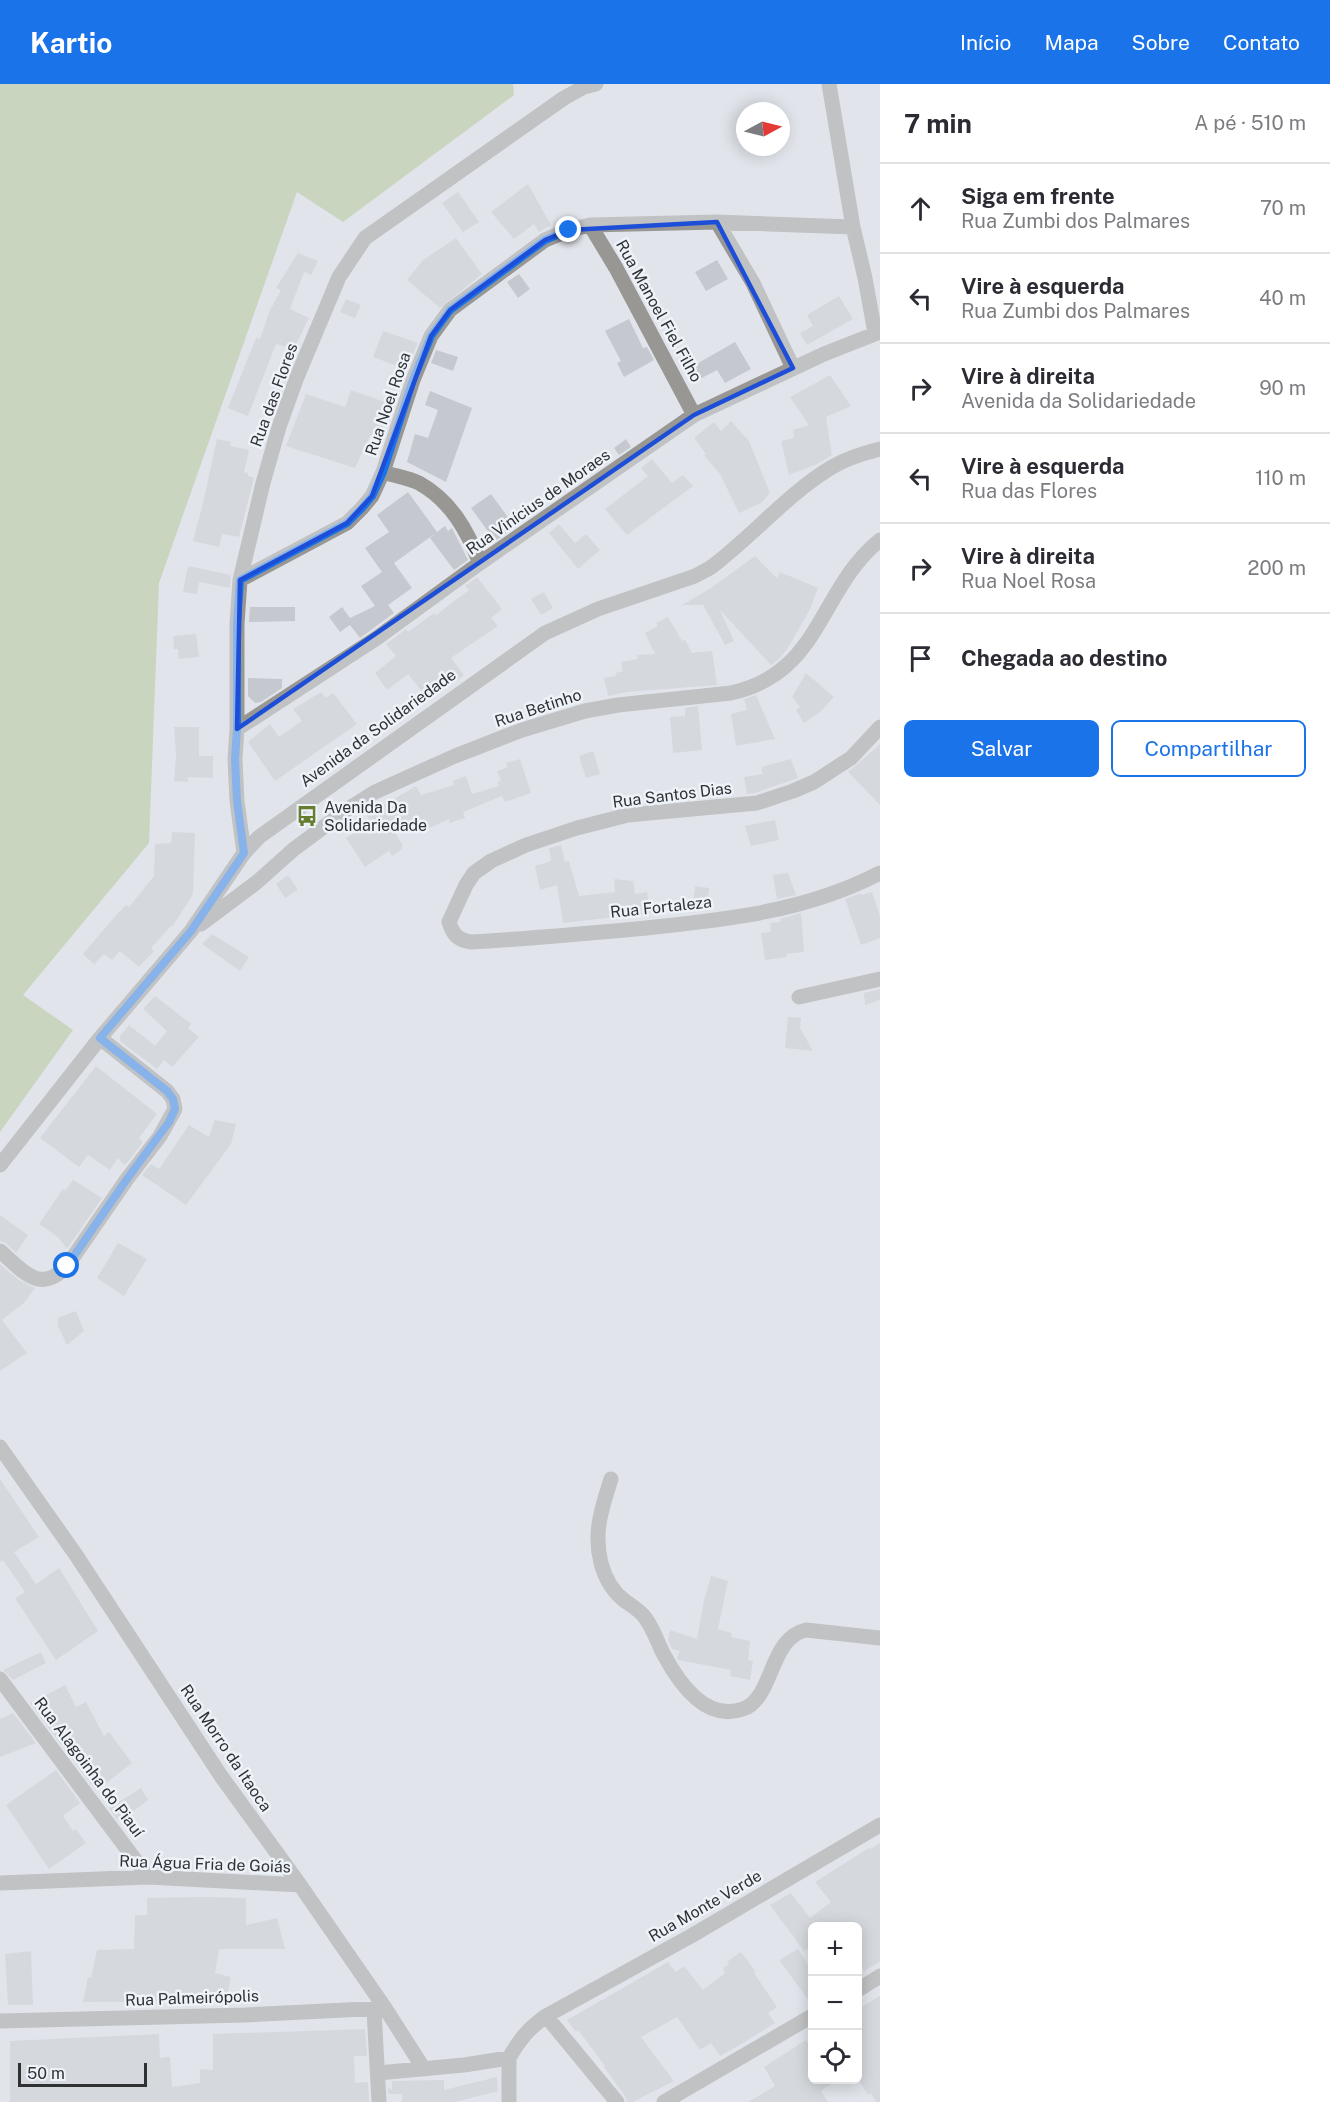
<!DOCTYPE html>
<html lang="pt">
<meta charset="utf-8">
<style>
body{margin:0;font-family:"Public Sans",sans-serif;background:#f7f7f7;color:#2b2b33}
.controls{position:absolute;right:18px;bottom:18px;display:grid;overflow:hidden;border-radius:9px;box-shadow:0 3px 15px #0003}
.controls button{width:54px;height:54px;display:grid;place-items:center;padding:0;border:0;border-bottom:2px solid #e1e1e2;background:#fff;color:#2b2b33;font:30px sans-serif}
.compass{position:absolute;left:736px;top:18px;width:54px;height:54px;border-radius:50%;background:#fff;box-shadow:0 3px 15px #0003;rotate:83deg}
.scale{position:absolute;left:18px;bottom:15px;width:129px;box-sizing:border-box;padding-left:6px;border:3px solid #2f3133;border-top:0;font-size:16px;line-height:21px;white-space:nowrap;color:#2f3133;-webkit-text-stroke:4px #eef2f9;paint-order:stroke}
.stop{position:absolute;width:18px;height:18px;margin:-14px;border:4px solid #1a73e8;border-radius:50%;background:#fff}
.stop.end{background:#1a73e8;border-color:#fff;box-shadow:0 2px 6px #0008}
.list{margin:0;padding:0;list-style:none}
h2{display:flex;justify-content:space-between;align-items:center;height:78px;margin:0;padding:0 24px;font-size:26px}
h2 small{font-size:20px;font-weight:400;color:#7c7c81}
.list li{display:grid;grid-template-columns:39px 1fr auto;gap:18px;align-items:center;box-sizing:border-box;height:90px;padding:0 24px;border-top:2px solid #e1e1e2}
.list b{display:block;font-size:22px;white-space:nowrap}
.list p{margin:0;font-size:20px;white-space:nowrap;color:#7c7c81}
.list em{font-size:20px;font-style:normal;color:#7c7c81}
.actions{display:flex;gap:12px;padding:18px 24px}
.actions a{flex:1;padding:14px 0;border:2px solid #1a73e8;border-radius:9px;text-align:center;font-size:21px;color:#1a73e8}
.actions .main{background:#1a73e8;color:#fff}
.icon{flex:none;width:33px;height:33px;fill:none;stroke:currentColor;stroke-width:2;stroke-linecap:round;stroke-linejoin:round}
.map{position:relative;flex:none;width:880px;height:2018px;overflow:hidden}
header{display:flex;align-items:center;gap:36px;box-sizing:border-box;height:84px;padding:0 30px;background:#1a73e8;color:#fff}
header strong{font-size:28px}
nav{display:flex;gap:33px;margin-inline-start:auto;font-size:21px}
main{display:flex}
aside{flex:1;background:#fff}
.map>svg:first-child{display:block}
</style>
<header>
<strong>Kartio</strong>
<nav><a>Início</a><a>Mapa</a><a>Sobre</a><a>Contato</a></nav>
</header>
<main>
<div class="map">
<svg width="880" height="2018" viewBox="0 0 880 2018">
<rect width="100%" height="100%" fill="#e1e5eb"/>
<!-- green -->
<path fill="#aac189" d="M 0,0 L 513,0 L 514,11 L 343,138 L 297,108 L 159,499 L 149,759 L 23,911 L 73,946 L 0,1048 Z"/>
<!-- building -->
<path fill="#c5c9cf" d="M 528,100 L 551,141 L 539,148 L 534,140 L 514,155 L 491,128 Z
M 458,108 L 479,138 L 463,148 L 442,119 Z
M 456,154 L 482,190 L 440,224 L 407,196 L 423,176 Z
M 298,169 L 318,177 L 311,191 L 304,188 L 290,225 L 309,234 L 294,265 L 276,260 L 248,332 L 228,324 L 256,254 L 260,255 L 269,228 L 281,206 L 276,204 Z
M 717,176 L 728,195 L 706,207 L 695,188 Z
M 519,190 L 530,205 L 518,214 L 507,198 Z
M 839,212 L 853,235 L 807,261 L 800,249 L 813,242 L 807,231 Z
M 346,215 L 361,221 L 355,234 L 340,228 Z
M 629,235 L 643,264 L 647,263 L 654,276 L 624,293 L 617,279 L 621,277 L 605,247 Z
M 383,247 L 418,259 L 412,272 L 405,269 L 400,283 L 373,273 Z
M 735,258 L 751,285 L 725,299 L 717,286 L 700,295 L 693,282 Z
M 436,266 L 458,273 L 453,287 L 431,279 Z
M 830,291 L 851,322 L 826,333 L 832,371 L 817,380 L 789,391 L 781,357 L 794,354 L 793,346 L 809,341 L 790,313 Z
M 351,306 L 393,321 L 378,355 L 370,352 L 355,384 L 286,362 L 306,310 L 345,323 Z
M 430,307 L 472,324 L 446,398 L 407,378 L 415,350 L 428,354 L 438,326 L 425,321 Z
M 731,337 L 749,357 L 770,409 L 761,419 L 739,429 L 720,390 L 704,371 L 706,370 L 694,354 L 714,338 L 721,347 Z
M 217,355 L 231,358 L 230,362 L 249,366 L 244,388 L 248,389 L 248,392 L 254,394 L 239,453 L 222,450 L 219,463 L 193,457 L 203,419 Z
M 626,355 L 631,363 L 619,371 L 614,364 Z
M 652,375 L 672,399 L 683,391 L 693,402 L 627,451 L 605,425 L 648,392 L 641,384 Z
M 408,408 L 437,448 L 445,442 L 448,447 L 452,444 L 468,476 L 454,486 L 430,454 L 436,449 L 394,479 L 412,504 L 388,521 L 394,529 L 360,554 L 350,541 L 340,548 L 329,533 L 342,523 L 350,534 L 375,522 L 361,502 L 382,488 L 365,464 L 389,448 L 377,431 Z
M 491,410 L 515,443 L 495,457 L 471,424 Z
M 559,440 L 575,459 L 586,450 L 600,466 L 578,485 L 549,449 Z
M 755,472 L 777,494 L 780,488 L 818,504 L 810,525 L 788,564 L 778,576 L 771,581 L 720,526 L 734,557 L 725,561 L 703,521 L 682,521 L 711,504 Z
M 188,482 L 231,491 L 230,504 L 199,498 L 197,510 L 183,508 Z
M 477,493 L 502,525 L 491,534 L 498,542 L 451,574 L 464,591 L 452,600 L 447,594 L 424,610 L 408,590 L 387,606 L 375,589 L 396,572 L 386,560 L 406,545 L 408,548 L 434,529 L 436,531 L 469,506 L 465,502 Z
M 544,508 L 553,524 L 541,531 L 531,515 Z
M 250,523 L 295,523 L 295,537 L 249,538 Z
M 668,533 L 682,557 L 685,556 L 692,569 L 712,567 L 717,601 L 627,608 L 608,612 L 604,594 L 616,592 L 616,589 L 623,587 L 621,578 L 638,575 L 637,571 L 655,570 L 645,549 L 658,542 L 656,539 Z
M 196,550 L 199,573 L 179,575 L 178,565 L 174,565 L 173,552 Z
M 806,589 L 834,613 L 820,628 L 804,639 L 796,626 L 800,623 L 792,613 Z
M 248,594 L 282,595 L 282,604 L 261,618 L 255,619 L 248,612 Z
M 321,608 L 326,614 L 333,609 L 357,640 L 275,697 L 248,658 L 270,640 L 279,653 L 302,637 L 293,625 Z
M 756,611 L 775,655 L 736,662 L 731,630 L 747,626 L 744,615 Z
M 698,622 L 702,666 L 673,669 L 670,633 L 685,632 L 685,624 Z
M 174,643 L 199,643 L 199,672 L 213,672 L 213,694 L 188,693 L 188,698 L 174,697 L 176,671 Z
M 880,660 L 880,721 L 848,688 Z
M 593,667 L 600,690 L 586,694 L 579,672 Z
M 520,675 L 531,709 L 505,718 L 502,712 L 463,728 L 465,734 L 449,739 L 449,735 L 425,746 L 419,734 L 394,747 L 402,760 L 402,765 L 392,772 L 389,767 L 365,783 L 346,754 L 371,738 L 367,731 L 416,702 L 421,711 L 454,701 L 453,697 L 466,692 L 472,710 L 499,702 L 497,698 L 501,697 L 497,687 L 508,683 L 506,679 Z
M 791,675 L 798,694 L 755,709 L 747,710 L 744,693 L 763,690 L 761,683 Z
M 775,736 L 779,756 L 751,762 L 745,742 Z
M 172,748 L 195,749 L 193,810 L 172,843 L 171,842 L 151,864 L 154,867 L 139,883 L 120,867 L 112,876 L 104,870 L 94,880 L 83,870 L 117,830 L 126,821 L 129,823 L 154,792 L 155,760 L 171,759 Z
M 561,761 L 565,778 L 569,777 L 579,812 L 615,808 L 614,795 L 633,797 L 635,810 L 647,808 L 651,829 L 563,839 L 557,801 L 540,806 L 535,782 L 551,777 L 549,764 Z
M 788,789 L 796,811 L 777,815 L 773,791 Z
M 288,791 L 298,806 L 285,814 L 276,800 Z
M 695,802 L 709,804 L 707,823 L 693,821 Z
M 872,808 L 880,832 L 880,854 L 861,861 L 845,815 L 861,809 L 861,811 Z
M 801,829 L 804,868 L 786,870 L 787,873 L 765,876 L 761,849 L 771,848 L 770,839 L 780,838 L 780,835 Z
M 212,850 L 249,873 L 240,887 L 202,860 Z
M 880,905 L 880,916 L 865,921 L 864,909 Z
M 155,912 L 191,940 L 188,944 L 199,953 L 172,983 L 164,976 L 157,985 L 120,957 L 120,952 L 129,941 L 155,962 L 167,947 L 143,925 Z
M 788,933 L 801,934 L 800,944 L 813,967 L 785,964 Z
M 96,982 L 157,1030 L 139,1054 L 143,1058 L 127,1079 L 124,1081 L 118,1074 L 110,1086 L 88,1071 L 79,1083 L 40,1054 Z
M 215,1036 L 236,1040 L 231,1060 L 186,1121 L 142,1091 L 151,1080 L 159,1085 L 189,1041 L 209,1053 Z
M 73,1096 L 102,1114 L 67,1165 L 58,1153 L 39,1140 L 63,1105 L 65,1107 Z
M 0,1131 L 28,1151 L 16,1169 L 6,1159 L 0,1157 Z
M 118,1159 L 147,1175 L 124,1212 L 97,1194 Z
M 0,1180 L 19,1196 L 35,1204 L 24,1219 L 2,1236 L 27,1269 L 0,1287 Z
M 76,1227 L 84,1247 L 67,1261 L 58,1242 L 58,1234 Z
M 0,1395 L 39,1453 L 14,1468 L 36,1500 L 59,1484 L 98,1547 L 56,1576 L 15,1514 L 25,1508 L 3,1476 L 0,1478 Z
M 711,1492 L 728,1497 L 718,1545 L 732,1549 L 731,1553 L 750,1557 L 748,1576 L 753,1577 L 750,1596 L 730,1592 L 731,1586 L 678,1576 L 677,1574 L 680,1567 L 672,1565 L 668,1556 L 670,1546 L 697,1555 L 704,1516 Z
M 41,1568 L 46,1579 L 13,1596 L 3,1586 Z
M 65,1601 L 76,1623 L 86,1618 L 104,1652 L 109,1648 L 132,1679 L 96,1707 L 30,1619 Z
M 13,1629 L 36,1659 L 0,1673 L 0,1635 Z
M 56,1686 L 80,1719 L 63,1732 L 73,1747 L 76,1745 L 86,1759 L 49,1785 L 6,1721 Z
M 141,1704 L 148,1716 L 119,1738 L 109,1724 Z
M 880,1759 L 880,1878 L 864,1887 L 858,1877 L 858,1842 L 813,1842 L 813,1862 L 804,1867 L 770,1821 L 791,1809 L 810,1834 L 831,1818 L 815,1798 L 869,1764 L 871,1765 Z
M 207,1813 L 246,1814 L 246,1841 L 277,1834 L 285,1865 L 219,1865 L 215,1889 L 231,1893 L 226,1917 L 83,1918 L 88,1893 L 91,1894 L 97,1866 L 134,1865 L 135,1831 L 147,1831 L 147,1814 Z
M 798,1865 L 813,1889 L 813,1922 L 779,1876 Z
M 31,1867 L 33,1921 L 8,1921 L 5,1870 Z
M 741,1868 L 756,1888 L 754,1889 L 777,1923 L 768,1929 L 775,1939 L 743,1959 L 720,1972 L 711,1959 L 700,1966 L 677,1933 L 641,1953 L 674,1997 L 633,2018 L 627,2018 L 625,2012 L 604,1983 L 605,1982 L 578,1946 L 576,1948 L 567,1936 L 668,1878 L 676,1888 L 684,1882 L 703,1906 L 725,1889 L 723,1884 L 729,1880 L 727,1878 Z
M 880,1912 L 880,2018 L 876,2018 L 871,2009 L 868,2011 L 858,1995 L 858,1925 Z
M 365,1945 L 367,1972 L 354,1972 L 355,1999 L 368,1998 L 369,2018 L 10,2018 L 10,1957 L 159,1950 L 160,1974 L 170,1973 L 172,2003 L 200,1999 L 200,1985 L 213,1986 L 213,1950 Z
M 806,1956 L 813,1967 L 813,1995 L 839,1995 L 821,2007 L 828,2018 L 748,2018 L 775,2002 L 764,1983 Z
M 497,1993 L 498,2007 L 455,2018 L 402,2018 L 402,2010 L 388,2010 L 388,2004 L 392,2006 L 392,1997 L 444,1996 L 444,2006 Z"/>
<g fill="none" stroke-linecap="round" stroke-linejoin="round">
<!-- minor -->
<path stroke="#989794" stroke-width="15" d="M 829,0 L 853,143 L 865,194 L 875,249
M 717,138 L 753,199 L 793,284
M 590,141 L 616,184 L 694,331
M 383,388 C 395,392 408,394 419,399 C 451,417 467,446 480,479
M 240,496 L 347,439 L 362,424 L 372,412 L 383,388 L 413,296 L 431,252 L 450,226 L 545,156 L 569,146 L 590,141 L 717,138 L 853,143
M 880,643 L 851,674 L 814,698 L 793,707 L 757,719 L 628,731 L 577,744 L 526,761 L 491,777 L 474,789 L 466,801 L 449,838 C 453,851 458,856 471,858 C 526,855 581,850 636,845 C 721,836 803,829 880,789
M 237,645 L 377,554 L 480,479 L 694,331 L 824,270 L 880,248
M 244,769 L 237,717 L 235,675 L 237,645 L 237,540 L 240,496 L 263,399 L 279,343 L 297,293 L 339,193 L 365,154 L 564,14 L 584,3 L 596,0
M 201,840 L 257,798 L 294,765 L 348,725 L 375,708 L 455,672 L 522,646 L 585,627 L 618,621 L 731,609 C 822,589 818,506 880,456
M 799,913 L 880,895
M 0,1081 L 100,954 L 191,847 L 244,769 L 259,753 L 545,549 L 598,525 L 695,492 L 710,484 C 752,453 787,410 832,383 C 847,374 864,369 880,365
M 0,1167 C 23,1187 40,1211 67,1182 L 127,1095 L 160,1052 L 175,1025 L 173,1015 L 167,1007 L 100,954
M 0,1363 L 76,1471 L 221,1692 L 300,1801 L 385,1924 L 424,1985
M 611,1395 C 602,1424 593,1448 601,1479 C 605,1494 613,1508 625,1517 C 632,1522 641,1527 646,1535 C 654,1546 658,1560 664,1571 C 679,1599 706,1638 743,1625 C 774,1614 769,1554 806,1546 L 880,1554
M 0,1595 L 148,1793
M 0,1799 L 148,1793 L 300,1801
M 858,1906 L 880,1892
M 374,1926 L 379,2018
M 546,1932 L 617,2018
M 0,1937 L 245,1931 L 385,1924
M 509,1974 L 509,2018
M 378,1989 L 464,1981 L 509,1974 C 519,1956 529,1944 546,1932 L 691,1852 L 880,1741
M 664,2018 L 812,1932"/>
</g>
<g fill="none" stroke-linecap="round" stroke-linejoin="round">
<!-- route -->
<path stroke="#1a73e8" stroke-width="8" d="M 67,1182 L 127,1095 L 169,1038 L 175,1025 L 173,1015 L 167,1007 L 100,954 L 191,847 L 244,769 L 237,717 L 235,675 L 237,645 L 237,540 L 240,496 L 347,439 L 362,424 L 372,412 L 383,388 L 413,296 L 431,252 L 450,226 L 545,156 L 569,146"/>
</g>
<!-- marked area -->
<path d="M0 0H880V2018H0ZM 717,138 L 793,284 L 694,331 L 237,645 L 240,496 L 347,439 L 372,412 L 431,252 L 450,226 L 545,156 L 569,146 Z" fill="#e1e5eb" fill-opacity=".55" fill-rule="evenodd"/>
<path fill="none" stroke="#1d4ed8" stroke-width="4.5" stroke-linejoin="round" d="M 717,138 L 793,284 L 694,331 L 237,645 L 240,496 L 347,439 L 372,412 L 431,252 L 450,226 L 545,156 L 569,146 Z"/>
<!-- icons -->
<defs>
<symbol id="bus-bare" viewBox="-9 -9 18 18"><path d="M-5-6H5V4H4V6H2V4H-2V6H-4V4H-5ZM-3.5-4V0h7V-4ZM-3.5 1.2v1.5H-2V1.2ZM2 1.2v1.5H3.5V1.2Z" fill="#657d2e" stroke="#eef2f9" stroke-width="2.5" paint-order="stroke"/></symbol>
</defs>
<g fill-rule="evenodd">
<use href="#bus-bare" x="292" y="717" width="30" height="30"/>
</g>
<g text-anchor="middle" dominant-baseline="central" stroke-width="5" stroke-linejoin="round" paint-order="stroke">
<!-- street labels -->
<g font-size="16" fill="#2f3133" stroke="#eef2f9">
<text transform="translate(659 227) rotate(61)">Rua Manoel Fiel Filho</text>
<text transform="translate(274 311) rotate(-70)">Rua das Flores</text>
<text transform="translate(388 320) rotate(-71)">Rua Noel Rosa</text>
<text transform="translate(538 418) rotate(-35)">Rua Vinícius de Moraes</text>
<text transform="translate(538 624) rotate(-18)">Rua Betinho</text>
<text transform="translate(378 644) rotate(-36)">Avenida da Solidariedade</text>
<text transform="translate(672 711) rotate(-7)">Rua Santos Dias</text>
<text transform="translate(661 823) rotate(-6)">Rua Fortaleza</text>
<text transform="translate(226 1664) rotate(56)">Rua Morro da Itaoca</text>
<text transform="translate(89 1683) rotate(53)">Rua Alagoinha do Piauí</text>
<text transform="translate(205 1780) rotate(2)">Rua Água Fria de Goiás</text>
<text transform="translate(705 1822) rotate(-30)">Rua Monte Verde</text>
<text transform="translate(192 1914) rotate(-2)">Rua Palmeirópolis</text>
</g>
<!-- poi labels -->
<g font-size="16" fill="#2f3133" stroke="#eef2f9" text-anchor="start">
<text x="324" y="723">Avenida Da<tspan x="324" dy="18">Solidariedade</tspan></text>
</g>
</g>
</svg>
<div class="controls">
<button>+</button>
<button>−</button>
<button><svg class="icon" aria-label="locate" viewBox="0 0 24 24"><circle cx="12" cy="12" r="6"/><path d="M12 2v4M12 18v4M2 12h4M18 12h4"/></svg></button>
</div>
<svg class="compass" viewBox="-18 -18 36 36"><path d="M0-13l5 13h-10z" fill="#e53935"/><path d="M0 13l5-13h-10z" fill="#7c7c81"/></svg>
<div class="scale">50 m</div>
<div class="stop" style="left:67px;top:1182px"></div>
<div class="stop end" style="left:569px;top:146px"></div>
</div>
<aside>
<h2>7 min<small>A pé · 510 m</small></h2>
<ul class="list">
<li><svg class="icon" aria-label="ahead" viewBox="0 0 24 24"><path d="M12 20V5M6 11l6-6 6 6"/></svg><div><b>Siga em frente</b><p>Rua Zumbi dos Palmares</p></div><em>70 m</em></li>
<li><svg class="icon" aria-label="left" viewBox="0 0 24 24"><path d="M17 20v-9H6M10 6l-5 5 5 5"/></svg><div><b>Vire à esquerda</b><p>Rua Zumbi dos Palmares</p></div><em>40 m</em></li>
<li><svg class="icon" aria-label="right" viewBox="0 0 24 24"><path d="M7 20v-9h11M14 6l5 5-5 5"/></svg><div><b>Vire à direita</b><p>Avenida da Solidariedade</p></div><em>90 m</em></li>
<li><svg class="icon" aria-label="left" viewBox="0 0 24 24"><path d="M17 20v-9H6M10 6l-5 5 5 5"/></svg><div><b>Vire à esquerda</b><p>Rua das Flores</p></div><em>110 m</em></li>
<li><svg class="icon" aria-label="right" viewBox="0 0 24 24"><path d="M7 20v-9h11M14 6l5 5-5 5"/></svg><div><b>Vire à direita</b><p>Rua Noel Rosa</p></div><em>200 m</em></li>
<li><svg class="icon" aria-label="arrive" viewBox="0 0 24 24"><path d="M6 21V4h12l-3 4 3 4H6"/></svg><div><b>Chegada ao destino</b></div></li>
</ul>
<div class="actions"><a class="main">Salvar</a><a>Compartilhar</a></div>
</aside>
</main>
